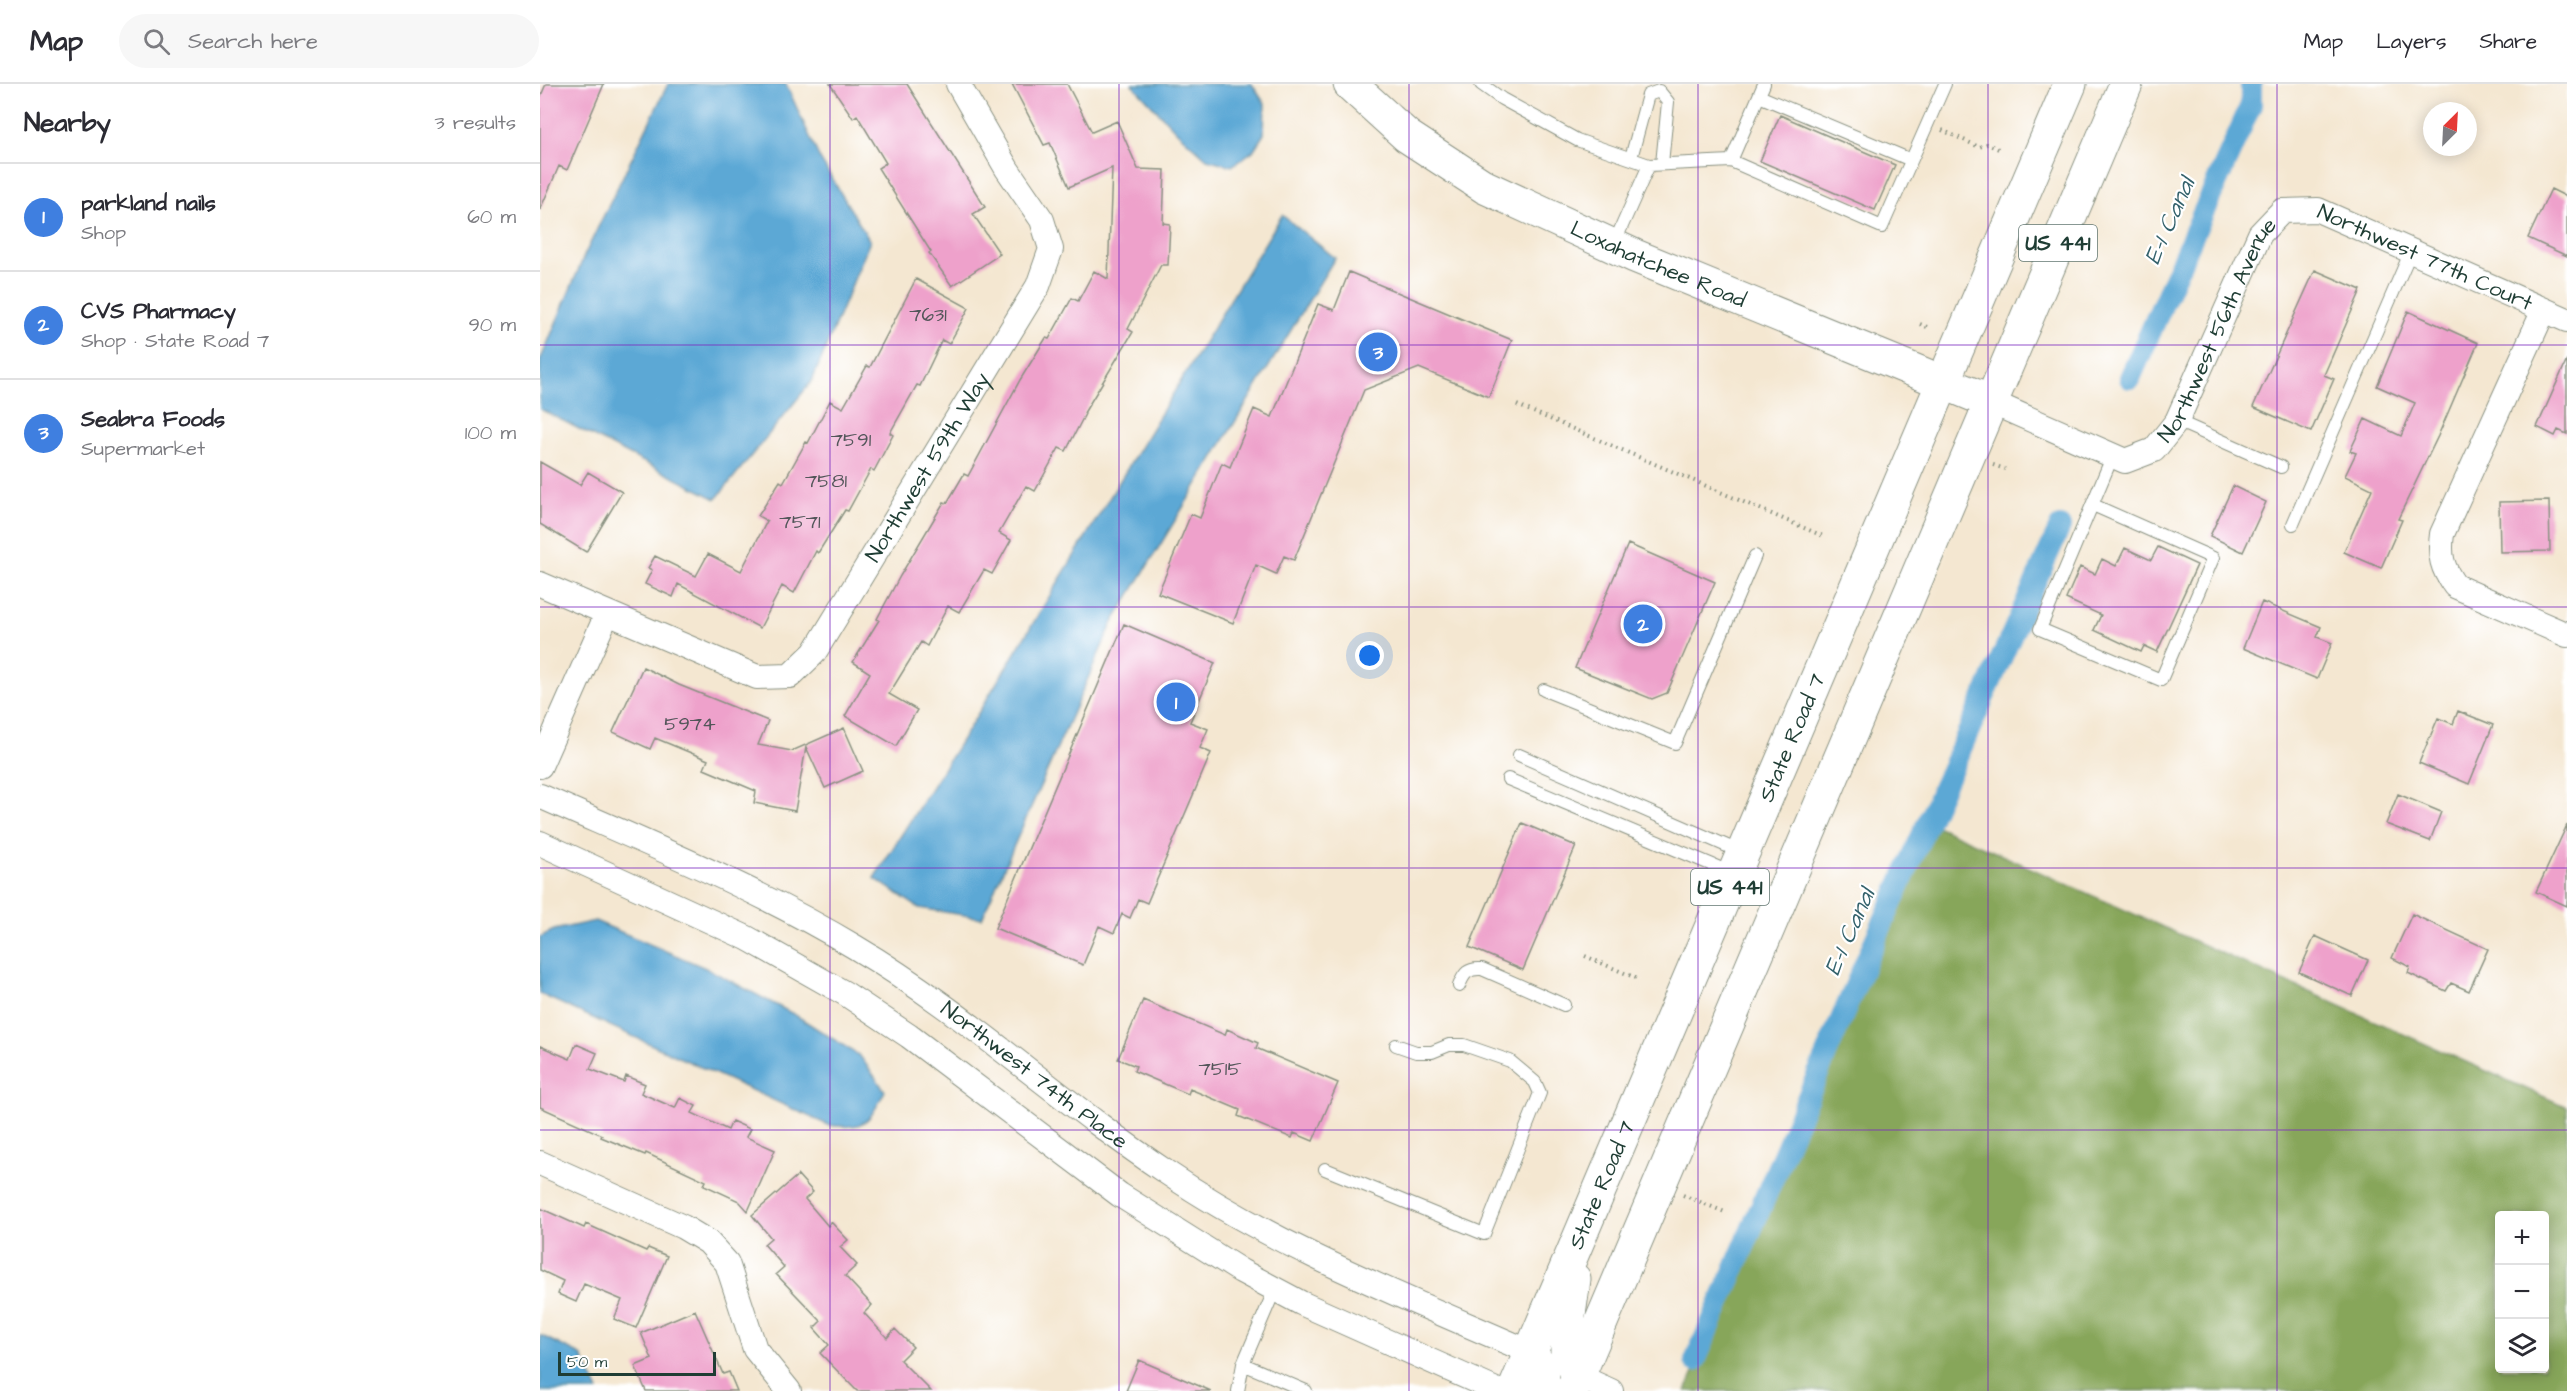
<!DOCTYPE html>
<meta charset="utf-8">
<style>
body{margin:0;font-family:"Architects Daughter",sans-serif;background:#f7f7f7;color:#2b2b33}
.controls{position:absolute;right:18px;bottom:18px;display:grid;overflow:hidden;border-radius:6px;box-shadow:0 3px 15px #0003}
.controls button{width:54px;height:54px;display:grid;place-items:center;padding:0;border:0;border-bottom:2px solid #e1e1e2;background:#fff;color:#2b2b33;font:30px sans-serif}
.compass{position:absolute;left:1883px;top:18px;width:54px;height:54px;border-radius:50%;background:#fff;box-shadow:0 3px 15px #0003;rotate:24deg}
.scale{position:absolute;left:18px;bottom:15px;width:158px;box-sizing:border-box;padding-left:6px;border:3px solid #1f3d34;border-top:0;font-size:16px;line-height:21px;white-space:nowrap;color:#1f3d34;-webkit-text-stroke:4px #fff;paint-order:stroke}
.you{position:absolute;left:830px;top:572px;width:21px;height:21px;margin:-15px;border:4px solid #fff;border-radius:50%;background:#1a73e8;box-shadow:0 0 0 9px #1a73e833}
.badge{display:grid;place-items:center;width:39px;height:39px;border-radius:50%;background:#2563eb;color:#fff;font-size:20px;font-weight:700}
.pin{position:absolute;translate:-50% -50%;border:3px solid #fff;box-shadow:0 2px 6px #0006}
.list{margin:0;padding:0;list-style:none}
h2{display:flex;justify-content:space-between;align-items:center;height:78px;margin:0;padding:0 24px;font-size:26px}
h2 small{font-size:20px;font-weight:400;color:#7c7c81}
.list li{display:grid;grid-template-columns:39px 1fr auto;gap:18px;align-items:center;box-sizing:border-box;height:108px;padding:0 24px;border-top:2px solid #e1e1e2}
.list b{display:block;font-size:22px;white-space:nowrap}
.list p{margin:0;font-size:20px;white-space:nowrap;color:#7c7c81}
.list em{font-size:20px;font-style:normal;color:#7c7c81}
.icon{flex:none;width:33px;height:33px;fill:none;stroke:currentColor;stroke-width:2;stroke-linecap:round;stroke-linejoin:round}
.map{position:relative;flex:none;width:2027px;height:1307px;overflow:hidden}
header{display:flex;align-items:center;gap:36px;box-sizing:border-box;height:84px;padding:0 30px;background:#fff;border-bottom:2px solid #e1e1e2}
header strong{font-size:28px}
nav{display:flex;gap:33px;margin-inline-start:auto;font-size:21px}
.search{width:420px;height:54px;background:#f7f7f7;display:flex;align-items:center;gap:15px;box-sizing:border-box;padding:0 21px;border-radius:33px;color:#7c7c81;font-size:22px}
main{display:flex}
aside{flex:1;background:#fff}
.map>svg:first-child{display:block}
</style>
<header>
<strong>Map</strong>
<div class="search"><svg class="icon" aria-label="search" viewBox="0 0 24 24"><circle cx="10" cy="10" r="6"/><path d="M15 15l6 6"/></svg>Search here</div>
<nav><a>Map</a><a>Layers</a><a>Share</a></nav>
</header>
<main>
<aside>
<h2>Nearby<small>3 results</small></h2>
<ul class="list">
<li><span class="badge" style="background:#3f7fe0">1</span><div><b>parkland nails</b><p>Shop</p></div><em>60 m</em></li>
<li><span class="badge" style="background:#3f7fe0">2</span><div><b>CVS Pharmacy</b><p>Shop · State Road 7</p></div><em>90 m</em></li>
<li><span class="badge" style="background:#3f7fe0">3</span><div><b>Seabra Foods</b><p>Supermarket</p></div><em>100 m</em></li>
</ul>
</aside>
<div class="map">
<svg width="2027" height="1307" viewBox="0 0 2027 1307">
<rect width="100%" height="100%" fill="#fff"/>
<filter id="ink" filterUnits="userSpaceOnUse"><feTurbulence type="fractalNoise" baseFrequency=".0167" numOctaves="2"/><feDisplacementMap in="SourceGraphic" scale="12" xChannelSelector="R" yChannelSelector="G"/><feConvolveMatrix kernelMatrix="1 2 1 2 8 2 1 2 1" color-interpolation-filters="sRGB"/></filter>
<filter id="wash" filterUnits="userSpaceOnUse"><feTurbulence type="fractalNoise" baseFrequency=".008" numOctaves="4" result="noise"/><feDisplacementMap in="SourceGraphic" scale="24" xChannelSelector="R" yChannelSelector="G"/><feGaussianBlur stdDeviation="1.35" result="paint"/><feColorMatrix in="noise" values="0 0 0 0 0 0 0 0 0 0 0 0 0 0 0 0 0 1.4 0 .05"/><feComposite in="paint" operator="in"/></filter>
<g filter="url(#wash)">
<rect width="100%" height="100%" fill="#f4e7d1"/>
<!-- forest -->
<path fill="#87a65a" stroke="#537247" stroke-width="1.5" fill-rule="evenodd" d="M 1383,736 L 2027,1023 L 2027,1307 L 1146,1307 ZM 1960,1132 L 2004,1132 L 2004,1284 L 1960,1284 Z"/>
<!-- water -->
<path fill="#5ca8d5" stroke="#3e7284" stroke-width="1.5" d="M 128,0 L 246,0 L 280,75 L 330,157 L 272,297 L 176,415 L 0,325 L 0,277 L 45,170 Z
M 592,0 L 712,0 L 725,20 L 724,50 L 713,67 L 692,82 L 667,75 L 636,47 Z
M 742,131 L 795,174 L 572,540 L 442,834 L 379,824 L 334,794 L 431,641 Z
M 55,837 L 168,885 L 257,932 L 320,972 L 345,1007 C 328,1039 326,1046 288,1041 L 0,910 L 0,853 L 14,846 Z
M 0,1251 L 41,1271 L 59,1307 L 0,1307 Z"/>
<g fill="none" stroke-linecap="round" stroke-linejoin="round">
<!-- canal -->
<path stroke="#5ca8d5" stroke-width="22" d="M 1590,294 L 1711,21 L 1711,0
M 1155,1277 L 1332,863 L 1520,443"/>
</g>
<g id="blocks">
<!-- building -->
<path fill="#eea1cb" d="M 6,0 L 64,0 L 27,86 L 19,82 L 0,126 L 0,14 Z
M 290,0 L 367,0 L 445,123 L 433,130 L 460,170 L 412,202 L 389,169 L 391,168 L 338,84 L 346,79 L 317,31 L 313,34 Z
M 472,0 L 527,0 L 552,48 L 577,37 L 598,85 L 625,86 L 623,139 L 630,140 L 628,181 L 621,181 L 588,245 L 593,248 L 544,329 L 545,330 L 526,367 L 519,364 L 495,407 L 486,402 L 459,449 L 471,456 L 452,490 L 444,486 L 419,528 L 408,522 L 387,562 L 381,558 L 349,610 L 377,626 L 356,662 L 305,632 L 330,589 L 313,578 L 339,536 L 337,535 L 360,492 L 404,418 L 407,419 L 424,390 L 428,392 L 480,296 L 506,254 L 509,255 L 532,214 L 538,217 L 554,187 L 568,195 L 572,84 L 529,103 L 510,59 L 504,61 Z
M 1240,31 L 1355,81 L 1335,126 L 1220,77 Z
M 2011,105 L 2027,113 L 2027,172 L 1988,154 Z
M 1775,186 L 1821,206 L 1784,291 L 1794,295 L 1771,348 L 1713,323 Z
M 809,188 L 972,256 L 949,313 L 879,284 L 824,306 L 754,476 L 744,472 L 736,490 L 716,481 L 693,539 L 618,509 L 651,430 L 660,434 L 682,379 L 690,383 L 714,325 L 732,333 L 778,220 L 794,226 Z
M 376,195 L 429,224 L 409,260 L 402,256 L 380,302 L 377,301 L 350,349 L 353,351 L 334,387 L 331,385 L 308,427 L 305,426 L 278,469 L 276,467 L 254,509 L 242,502 L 220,544 L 138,500 L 133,513 L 105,500 L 112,486 L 108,484 L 115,472 L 156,492 L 168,470 L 201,487 L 227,437 L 218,432 L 240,397 L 243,399 L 266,358 L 268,359 L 290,317 L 303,324 L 327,282 L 330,283 Z
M 1868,227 L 1938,259 L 1898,352 L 1858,435 L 1862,436 L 1841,484 L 1804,468 L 1832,405 L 1805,392 L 1816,369 L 1810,367 L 1825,335 L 1861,352 L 1875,319 L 1837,302 Z
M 2027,276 L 2027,350 L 2018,346 L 2015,352 L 1997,343 Z
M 0,378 L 40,401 L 48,388 L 82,408 L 46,468 L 0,440 Z
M 1693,402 L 1726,418 L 1703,468 L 1670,452 Z
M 2009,417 L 2010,467 L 1960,468 L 1959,418 Z
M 1088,460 L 1175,498 L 1127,609 L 1112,615 L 1035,584 Z
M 1618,463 L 1657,481 L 1617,568 L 1604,562 L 1601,568 L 1554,546 L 1561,531 L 1526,515 L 1540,483 L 1555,490 L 1562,475 L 1576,482 L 1585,464 L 1611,476 Z
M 1722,518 L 1781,543 L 1777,553 L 1792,559 L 1777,595 L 1703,564 Z
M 584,540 L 675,579 L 650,638 L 668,645 L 660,664 L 671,669 L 607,819 L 598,815 L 590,834 L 582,830 L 574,849 L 559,842 L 543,881 L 455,844 Z
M 103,583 L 139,601 L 228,637 L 218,661 L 252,667 L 304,644 L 323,687 L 285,704 L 266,663 L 255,727 L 214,719 L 216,707 L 164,685 L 168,676 L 115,654 L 110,665 L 73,648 Z
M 1918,627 L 1953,641 L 1929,700 L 1879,679 L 1898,634 L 1913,640 Z
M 1858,710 L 1901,728 L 1890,757 L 1846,740 Z
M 982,739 L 1036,762 L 983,886 L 929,863 Z
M 2027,741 L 2027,822 L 1996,808 Z
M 1872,830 L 1948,865 L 1929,907 L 1911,899 L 1906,907 L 1868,889 L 1870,883 L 1852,874 Z
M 1775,852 L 1828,876 L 1812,912 L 1759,888 Z
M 603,916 L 685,951 L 687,945 L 718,959 L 716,964 L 798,999 L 773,1057 L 754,1049 L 752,1054 L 698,1032 L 700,1026 L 650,1005 L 648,1010 L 594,987 L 596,982 L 578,975 Z
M 36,960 L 57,969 L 50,985 L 84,998 L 86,992 L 105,1000 L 101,1009 L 135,1024 L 140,1014 L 156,1022 L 152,1029 L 188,1046 L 192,1037 L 210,1045 L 206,1053 L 235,1066 L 208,1127 L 199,1117 L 164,1101 L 166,1097 L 106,1069 L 105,1071 L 61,1053 L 62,1051 L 0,1023 L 0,962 L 30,975 Z
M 258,1091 L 273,1108 L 265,1115 L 288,1142 L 291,1138 L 308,1156 L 300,1163 L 317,1181 L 305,1192 L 332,1221 L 324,1229 L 347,1254 L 355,1245 L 373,1263 L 360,1276 L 391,1307 L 317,1307 L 280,1269 L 289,1261 L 274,1244 L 281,1237 L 236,1190 L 244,1183 L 224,1160 L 231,1154 L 212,1131 Z
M 0,1124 L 44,1144 L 46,1140 L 106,1167 L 108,1164 L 127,1172 L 96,1244 L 74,1235 L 82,1216 L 44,1200 L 36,1218 L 18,1210 L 23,1197 L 0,1186 Z
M 155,1226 L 183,1290 L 189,1288 L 197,1307 L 106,1307 L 95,1282 L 112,1275 L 101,1249 Z
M 599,1276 L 671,1307 L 586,1307 Z"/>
</g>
</g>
<g filter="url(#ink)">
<use href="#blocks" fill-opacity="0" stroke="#8a9282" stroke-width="1.5"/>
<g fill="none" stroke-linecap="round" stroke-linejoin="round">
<defs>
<path id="lane" d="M 941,0 L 962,15 L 1037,56 L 1109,81 L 1191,77 L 1224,0
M 1219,12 L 1371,76
M 1091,74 L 1108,11 L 1119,7 L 1128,18 L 1122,80
M 1191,77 L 1342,143 L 1405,0
M 1073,162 L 1109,81
M 1637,337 L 1741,383
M 1553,421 L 1673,474 L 1621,596 L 1500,545 L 1573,371
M 1753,440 L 1871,167
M 1004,606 L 1135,659 L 1215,472
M 979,671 L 1203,769
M 968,695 L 1194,790
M 919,902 C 924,889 928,884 942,885 L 1024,921
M 785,1085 L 944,1150 L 1000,1009 L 995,998 L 970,977 L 924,961 L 909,961 L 892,968 L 876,968 L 856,961
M 703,1280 L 766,1307
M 698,1307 L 703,1280 L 735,1205"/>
<g id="street">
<path d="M 2004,226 L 1902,450 C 1899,472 1902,484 1915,502 L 2027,551"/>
<path id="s1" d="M 1451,318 L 1585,377 L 1614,366 L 1637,337 L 1720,150 L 1742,127 L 1778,126 L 2027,236"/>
<path id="s2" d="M 0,500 L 217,593 L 250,592 L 274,569 L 498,202 L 511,165 L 502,136 L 467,85 L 418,0"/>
<path d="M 0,682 L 67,530"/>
<path id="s3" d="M 0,712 C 106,759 215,803 315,863 C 425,928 519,1017 626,1088 C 738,1164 867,1214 990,1268"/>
<path d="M 0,759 L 207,854 L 306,910 L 369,952 L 580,1111 L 701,1187 L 761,1219 L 958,1307"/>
<path d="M 0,1079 L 143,1143 L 168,1158 L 187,1179 L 215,1265 L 249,1307"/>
<path d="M 1038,1292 L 1071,1307"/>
</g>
<g id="secondary">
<path id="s4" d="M 810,0 L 867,52 L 945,103 L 1095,172 L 1451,318"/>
</g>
<g id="primary">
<path d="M 1034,1195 L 1027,1245 L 1027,1267 L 1038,1292"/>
<path d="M 990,1268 L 1002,1285 L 1004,1307"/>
<path id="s5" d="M 974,1307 L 1530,0"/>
<path d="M 1032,1307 L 1586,0"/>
</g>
</defs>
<!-- lane casing -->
<use href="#lane" stroke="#8a9282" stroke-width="14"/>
<!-- street casing -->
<use href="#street" stroke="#8a9282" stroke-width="26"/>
<!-- secondary casing -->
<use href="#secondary" stroke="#8a9282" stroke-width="35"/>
<!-- primary casing -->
<use href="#primary" stroke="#8a9282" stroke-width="35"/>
<!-- path -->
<path stroke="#8a9282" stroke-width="4" stroke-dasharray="1.5 4.5" stroke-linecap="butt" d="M 1402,46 L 1439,63 L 1447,60 L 1461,66
M 1380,240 L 1387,243
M 977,321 L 1283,452
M 1453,381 L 1465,385
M 1045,872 L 1096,894
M 1143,1111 L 1187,1129"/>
<!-- lane -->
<use href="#lane" stroke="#fff" stroke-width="12"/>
<!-- street -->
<use href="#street" stroke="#fff" stroke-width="24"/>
<!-- secondary -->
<use href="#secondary" stroke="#fff" stroke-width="33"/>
<!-- primary -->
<use href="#primary" stroke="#fff" stroke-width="33"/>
</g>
</g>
<!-- grid -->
<path fill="none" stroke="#7b2cbf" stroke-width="1.5" stroke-opacity="0.55" d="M 290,0 L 290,1307M 579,0 L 579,1307M 869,0 L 869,1307M 1158,0 L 1158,1307M 1448,0 L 1448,1307M 1737,0 L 1737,1307M 0,261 L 2027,261M 0,523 L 2027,523M 0,784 L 2027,784M 0,1046 L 2027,1046"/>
<g text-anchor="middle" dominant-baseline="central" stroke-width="4.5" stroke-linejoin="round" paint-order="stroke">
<!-- number labels -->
<g font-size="20" fill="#53565a">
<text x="388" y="231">7631</text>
<text x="311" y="356">7591</text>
<text x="286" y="397">7581</text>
<text x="260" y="438">7571</text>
<text x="150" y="640">5974</text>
<text x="680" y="985">7515</text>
</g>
<!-- shield labels -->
<g fill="#fff" stroke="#627771" stroke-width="1.5">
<rect x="1479" y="141" width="78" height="36" rx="4.5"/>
<rect x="1151" y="785" width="78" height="36" rx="4.5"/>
</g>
<g font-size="21" font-weight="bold" fill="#1f3d34">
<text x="1518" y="159">US 441</text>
<text x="1190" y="803">US 441</text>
</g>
<!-- street labels -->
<g font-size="22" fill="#1f3d34" stroke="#fff">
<text stroke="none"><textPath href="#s1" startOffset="604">Northwest 77th Court</textPath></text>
<text stroke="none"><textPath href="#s4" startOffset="360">Loxahatchee Road</textPath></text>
<text stroke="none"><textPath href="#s1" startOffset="314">Northwest 56th Avenue</textPath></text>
<text stroke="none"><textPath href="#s2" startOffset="520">Northwest 59th Way</textPath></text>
<text stroke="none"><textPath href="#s5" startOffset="710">State Road 7</textPath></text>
<text stroke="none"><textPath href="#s3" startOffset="570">Northwest 74th Place</textPath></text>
<text stroke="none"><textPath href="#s5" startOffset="224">State Road 7</textPath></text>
</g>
<!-- water labels -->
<g font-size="24" font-style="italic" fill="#34626c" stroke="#fff">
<text transform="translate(1630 137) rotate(-66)">E-1 Canal</text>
<text transform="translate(1310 848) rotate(-66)">E-1 Canal</text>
</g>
</g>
</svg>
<div class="controls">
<button>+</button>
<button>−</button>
<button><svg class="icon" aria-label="layers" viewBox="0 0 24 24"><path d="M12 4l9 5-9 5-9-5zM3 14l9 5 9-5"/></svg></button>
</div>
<svg class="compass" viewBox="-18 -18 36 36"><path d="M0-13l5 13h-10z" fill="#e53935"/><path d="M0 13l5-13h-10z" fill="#7c7c81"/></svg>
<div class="scale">50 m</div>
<div class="you"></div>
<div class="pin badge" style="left:636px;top:618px;background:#3f7fe0">1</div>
<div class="pin badge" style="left:1103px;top:540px;background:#3f7fe0">2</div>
<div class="pin badge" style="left:838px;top:268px;background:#3f7fe0">3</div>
</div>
</main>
